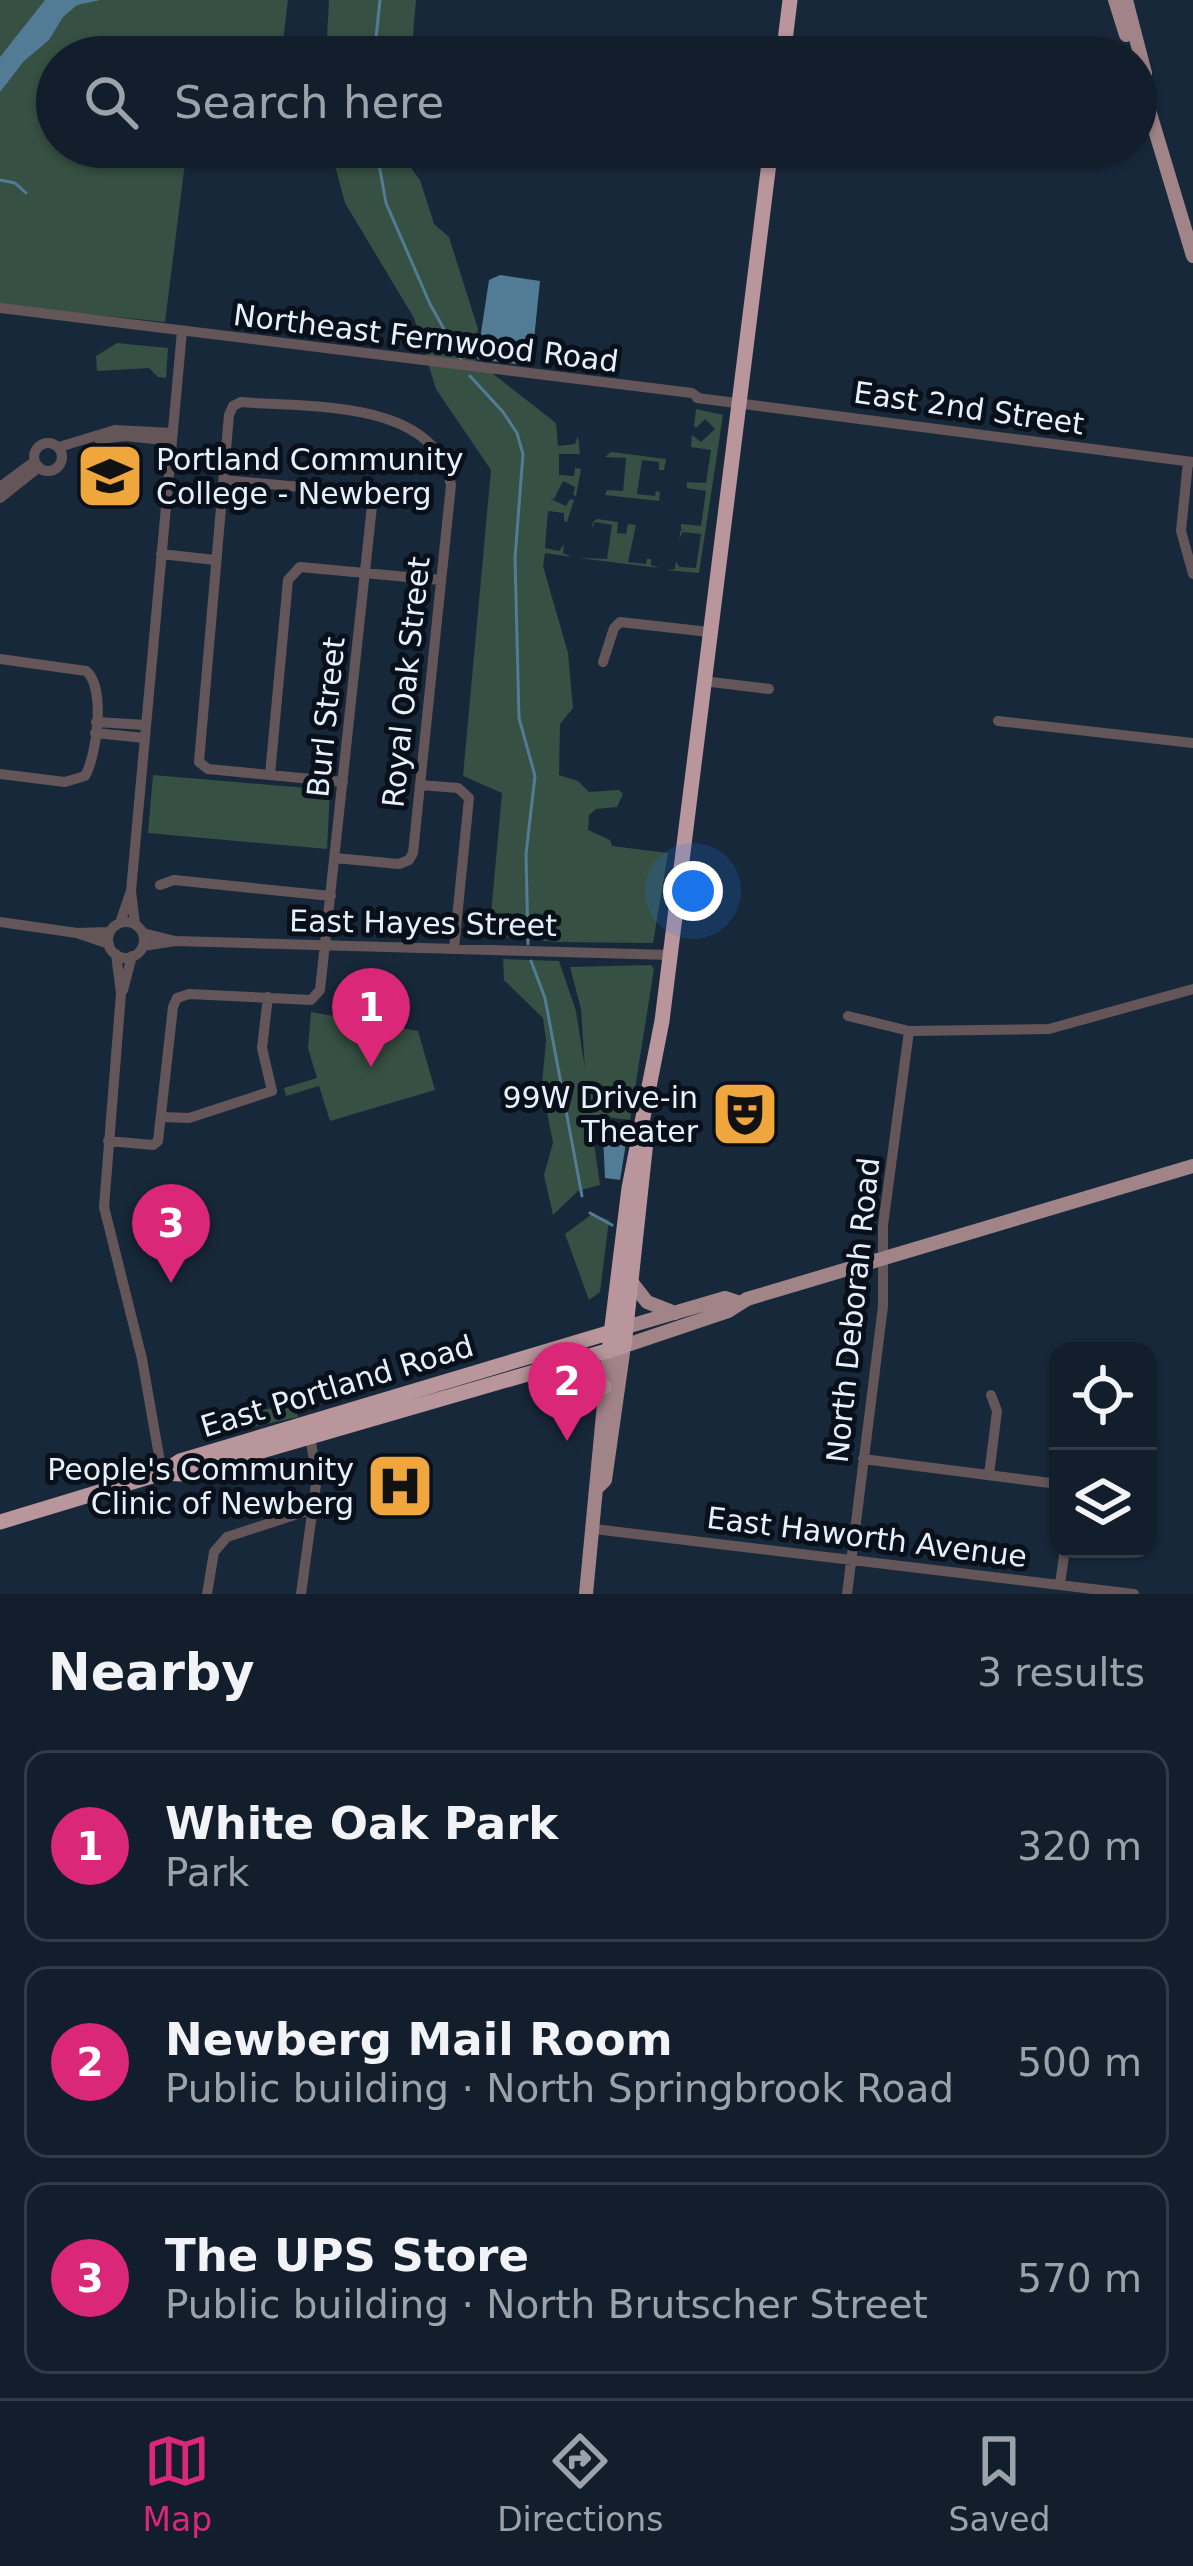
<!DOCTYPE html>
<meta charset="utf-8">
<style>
body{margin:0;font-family:"DejaVu Sans",sans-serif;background:#1f2b38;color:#f1f3f6}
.controls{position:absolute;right:36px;bottom:36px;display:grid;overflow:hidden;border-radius:24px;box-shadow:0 3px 9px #0004}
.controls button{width:108px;height:108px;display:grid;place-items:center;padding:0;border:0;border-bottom:3px solid #313c48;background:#121e2c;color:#f1f3f6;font:60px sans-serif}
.you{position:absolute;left:693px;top:891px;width:42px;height:42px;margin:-30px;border:9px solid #fff;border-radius:50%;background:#1a73e8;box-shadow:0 0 0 18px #1a73e833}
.badge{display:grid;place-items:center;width:78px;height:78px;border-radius:50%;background:#db2777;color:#fff;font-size:39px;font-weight:700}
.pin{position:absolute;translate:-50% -99px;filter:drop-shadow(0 3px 6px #0008)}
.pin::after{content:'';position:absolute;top:63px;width:42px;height:36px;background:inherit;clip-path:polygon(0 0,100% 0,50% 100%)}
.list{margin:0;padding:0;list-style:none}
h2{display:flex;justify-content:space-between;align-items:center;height:156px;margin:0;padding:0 48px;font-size:51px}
h2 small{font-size:39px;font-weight:400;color:#9ca2a9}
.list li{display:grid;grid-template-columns:78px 1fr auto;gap:36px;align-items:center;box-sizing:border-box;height:192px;margin:0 24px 24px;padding:0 24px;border:3px solid #313c48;border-radius:24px}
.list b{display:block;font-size:45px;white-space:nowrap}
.list p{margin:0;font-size:39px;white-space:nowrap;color:#9ca2a9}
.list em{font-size:39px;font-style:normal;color:#9ca2a9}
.icon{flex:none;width:66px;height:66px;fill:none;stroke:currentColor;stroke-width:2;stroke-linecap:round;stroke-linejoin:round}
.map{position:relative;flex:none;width:1193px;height:1594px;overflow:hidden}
.search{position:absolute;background:#121e2c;box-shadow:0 3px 9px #0004;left:36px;right:36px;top:36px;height:132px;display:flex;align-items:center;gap:30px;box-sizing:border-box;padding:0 42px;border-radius:66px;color:#9ca2a9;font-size:45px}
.sheet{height:804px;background:#121e2c}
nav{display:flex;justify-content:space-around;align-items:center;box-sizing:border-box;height:168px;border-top:3px solid #313c48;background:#121e2c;font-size:33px;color:#9ca2a9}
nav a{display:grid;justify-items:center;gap:6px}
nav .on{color:#db2777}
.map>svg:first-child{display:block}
</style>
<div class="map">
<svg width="1193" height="1594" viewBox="0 0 1193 1594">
<rect width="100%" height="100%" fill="#18283b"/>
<!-- green -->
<path fill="#365043" d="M 0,0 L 288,0 L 281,57 L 57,57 L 57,147 L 187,147 L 165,322 L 0,305 Z
M 329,0 L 416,0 L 411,57 L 326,57 Z
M 330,147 L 407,147 L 406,161 L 420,180 L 434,224 L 449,237 L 478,329 L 474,359 L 556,423 L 558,446 L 575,444 L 578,436 L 580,454 L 559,454 L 559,475 L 574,476 L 575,468 L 581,469 L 576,496 L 573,495 L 575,487 L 563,481 L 554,499 L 549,498 L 566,506 L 570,499 L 574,500 L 567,522 L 564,521 L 564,513 L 548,511 L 545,548 L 559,551 L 564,544 L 563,553 L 571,557 L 545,553 L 543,566 L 568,653 L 573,708 L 560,724 L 559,775 L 578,781 L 589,792 L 619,790 L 623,794 L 617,807 L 596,809 L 589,815 L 588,830 L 610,840 L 612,846 L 668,853 L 653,943 L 558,942 L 489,936 L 502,793 L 463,776 L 491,470 L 436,389 L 414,318 L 345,203 Z
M 117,343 L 168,348 L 166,378 L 158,377 L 149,368 L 97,371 L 96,356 Z
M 696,409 L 723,415 L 699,573 L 666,570 L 675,569 L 676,561 L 679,567 L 696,568 L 701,534 L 683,532 L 679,539 L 681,530 L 685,530 L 681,529 L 681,524 L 701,526 L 706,491 L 687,488 L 687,482 L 706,483 L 711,450 L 691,447 L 692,435 L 701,442 L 715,429 L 705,419 L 696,428 L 694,426 Z
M 611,452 L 666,459 L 664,470 L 659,470 L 659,462 L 642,460 L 637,494 L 655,496 L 656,491 L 660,492 L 659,501 L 605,495 L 607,490 L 623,491 L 626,458 L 605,457 Z
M 597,519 L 618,522 L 617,533 L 626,534 L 628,524 L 636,525 L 628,562 L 646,564 L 647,559 L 651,559 L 651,565 L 659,568 L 578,558 L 607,559 L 612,525 L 595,522 L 592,529 L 593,522 Z
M 153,775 L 330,790 L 327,849 L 148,833 Z
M 503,959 L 559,961 L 576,1011 L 585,1069 L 581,1009 L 570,967 L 651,965 L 654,969 L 630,1120 L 590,1115 L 600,1185 L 578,1191 L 553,1215 L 544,1175 L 553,1143 L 542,1085 L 546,1040 L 543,1018 L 504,980 Z
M 311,1012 L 418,1031 L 435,1090 L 330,1121 L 319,1086 L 286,1096 L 284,1088 L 317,1078 L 308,1048 Z
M 592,1214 L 609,1220 L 600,1292 L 589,1300 L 565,1234 Z
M 295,1403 L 298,1417 L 248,1428 L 244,1414 C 259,1408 278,1410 295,1403 Z"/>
<!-- water -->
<path fill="#527c96" d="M 45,0 L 100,0 L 77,5 L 63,17 L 49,40 L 24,61 L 0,92 L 0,57 Z
M 500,275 L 540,281 L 532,359 L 524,365 L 477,359 L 489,280 Z
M 603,1135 L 627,1137 L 620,1180 L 605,1178 Z"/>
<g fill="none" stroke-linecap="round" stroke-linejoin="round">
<!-- stream -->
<path stroke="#527c96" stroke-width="3" d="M 374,57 L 380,0
M 376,147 L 386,203 L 430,304 L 461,360
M 0,180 L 15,183 L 26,193
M 470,376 L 503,412 L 517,433 L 523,454 L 515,558 L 519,718 L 535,776 L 526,854 L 528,944
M 531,961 L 545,998 L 582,1196
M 590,1213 L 612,1225"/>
<!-- minor -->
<path stroke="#645658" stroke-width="10" d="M 0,308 L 692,393 L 699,398
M 697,398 L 1193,462
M 99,439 L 126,436 L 172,441
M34 457a14 14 0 1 1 28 0a14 14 0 1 1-28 0Z
M 59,447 L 115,430 L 173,433
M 1188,462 L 1181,531 L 1193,574
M 0,487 L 35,461
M 0,498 L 39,467
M 161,554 L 215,560
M 0,659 L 86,671 C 106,687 97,755 85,776 L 65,782 L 0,774
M 603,662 L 614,628 L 620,622 L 709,632
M 703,681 L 769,689
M 998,721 L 1193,743
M 96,722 L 146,725
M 95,733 L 145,738
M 270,775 L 288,580 L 300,567 L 440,580
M 420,785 L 458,788 L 469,798 L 454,948
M 335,858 L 399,864 L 409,860 L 413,853 L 451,485 C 436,398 308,408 241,402 L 233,406 L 229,415 L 199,762 L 208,769 L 343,782
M 160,885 L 174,880 L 331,896
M 131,891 L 135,924
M 0,922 L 77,933 L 109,944
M108 940a18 18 0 1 1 36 0a18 18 0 1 1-36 0Z
M 120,923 L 131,891 L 182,331
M 77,933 L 110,932
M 143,933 L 175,941
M 143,946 L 175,941 L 670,955
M 116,954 L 121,993 L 104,1207 L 142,1359 L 162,1473
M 123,990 L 132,956
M 848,1016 L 909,1031 L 1049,1029 L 1193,989
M 163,1117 L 189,1118 L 272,1091 L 262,1048 L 268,997
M 108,1141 L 153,1145 L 158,1141 L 173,1007 L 177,998 L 189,994 L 311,1000 L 320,990 L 372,506 L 367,496 L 356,492 L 224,480
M 863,1459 L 1058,1484
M 989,1475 L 997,1411 L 991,1395
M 594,1529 L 1134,1594
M 1060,1584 L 1065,1549
M 207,1594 L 214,1552 L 227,1537 L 313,1509
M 301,1594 L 317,1477 L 310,1437
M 847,1594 L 883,1306 L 883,1225 L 909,1031"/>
<!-- major -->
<path stroke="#a18488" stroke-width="14" d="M 1115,0 L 1126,35
M 1126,0 L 1145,73
M 1136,67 L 1193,256
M 633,1284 L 647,1302 L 675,1313
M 626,1327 L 725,1298 L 737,1302
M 599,1486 L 605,1480 L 624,1346 L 728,1311 L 747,1299 L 1193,1166
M 586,1594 L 609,1351"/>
<!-- highway -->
<path stroke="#b9969b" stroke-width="15" d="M 783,57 L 790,0
M 609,1351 L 629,1188 L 662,1021 L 771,147
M 566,1366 L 589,1371 L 604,1387
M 162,1473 L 182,1474 L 624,1346 L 646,1141
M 0,1522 L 162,1473 L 180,1461 L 618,1330"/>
</g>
<!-- icons -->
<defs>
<symbol id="university-square" viewBox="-11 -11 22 22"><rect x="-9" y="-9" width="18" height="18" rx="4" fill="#efa73d" stroke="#091019"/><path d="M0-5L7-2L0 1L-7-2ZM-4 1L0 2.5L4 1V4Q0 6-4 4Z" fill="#111"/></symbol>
<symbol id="theatre-square" viewBox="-11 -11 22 22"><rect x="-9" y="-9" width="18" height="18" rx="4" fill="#efa73d" stroke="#091019"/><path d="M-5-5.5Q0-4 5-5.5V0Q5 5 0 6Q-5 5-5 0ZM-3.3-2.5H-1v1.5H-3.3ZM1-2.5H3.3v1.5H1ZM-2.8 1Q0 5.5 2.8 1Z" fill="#111"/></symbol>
<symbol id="hospital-square" viewBox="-11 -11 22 22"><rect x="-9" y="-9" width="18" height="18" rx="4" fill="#efa73d" stroke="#091019"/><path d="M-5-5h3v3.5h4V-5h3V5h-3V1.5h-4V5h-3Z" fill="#111"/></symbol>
</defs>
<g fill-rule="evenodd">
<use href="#university-square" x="72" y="438" width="76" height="76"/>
<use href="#theatre-square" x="707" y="1076" width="76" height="76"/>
<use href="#hospital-square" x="362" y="1448" width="76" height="76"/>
</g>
<g text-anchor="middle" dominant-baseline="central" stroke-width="10" stroke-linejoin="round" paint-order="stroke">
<!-- street labels -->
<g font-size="30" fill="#e6f1fe" stroke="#091019">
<text transform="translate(426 338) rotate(7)">Northeast Fernwood Road</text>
<text transform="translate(969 408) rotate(8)">East 2nd Street</text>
<text transform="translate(406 682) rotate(-84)">Royal Oak Street</text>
<text transform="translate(326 717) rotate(-84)">Burl Street</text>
<text transform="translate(423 923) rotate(1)">East Hayes Street</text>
<text transform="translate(853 1310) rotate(-84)">North Deborah Road</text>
<text transform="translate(337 1386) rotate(-17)">East Portland Road</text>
<text transform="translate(867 1537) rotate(7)">East Haworth Avenue</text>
</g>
<!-- poi labels -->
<g font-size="30" fill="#e6f1fe" stroke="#091019" text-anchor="end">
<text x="156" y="459" text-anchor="start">Portland Community<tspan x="156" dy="34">College - Newberg</tspan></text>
<text x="698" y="1097">99W Drive-in<tspan x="698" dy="34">Theater</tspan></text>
<text x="354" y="1469">People's Community<tspan x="354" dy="34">Clinic of Newberg</tspan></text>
</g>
</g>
</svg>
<div class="controls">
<button><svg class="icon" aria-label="locate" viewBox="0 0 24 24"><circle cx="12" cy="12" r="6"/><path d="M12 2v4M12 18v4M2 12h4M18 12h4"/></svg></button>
<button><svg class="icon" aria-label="layers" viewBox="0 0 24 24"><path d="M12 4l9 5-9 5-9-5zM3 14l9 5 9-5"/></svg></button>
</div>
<div class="you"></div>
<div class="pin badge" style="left:371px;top:1067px">1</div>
<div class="pin badge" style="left:567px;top:1441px">2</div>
<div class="pin badge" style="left:171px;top:1283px">3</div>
<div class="search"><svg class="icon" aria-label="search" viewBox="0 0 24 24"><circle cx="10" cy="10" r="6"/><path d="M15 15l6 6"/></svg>Search here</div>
</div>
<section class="sheet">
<h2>Nearby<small>3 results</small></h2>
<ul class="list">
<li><span class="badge">1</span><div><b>White Oak Park</b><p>Park</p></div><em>320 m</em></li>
<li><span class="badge">2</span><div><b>Newberg Mail Room</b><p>Public building · North Springbrook Road</p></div><em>500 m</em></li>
<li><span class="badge">3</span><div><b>The UPS Store</b><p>Public building · North Brutscher Street</p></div><em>570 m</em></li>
</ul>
</section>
<nav>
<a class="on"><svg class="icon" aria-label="map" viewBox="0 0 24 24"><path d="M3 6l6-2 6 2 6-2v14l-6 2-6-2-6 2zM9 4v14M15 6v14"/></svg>Map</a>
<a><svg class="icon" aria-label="directions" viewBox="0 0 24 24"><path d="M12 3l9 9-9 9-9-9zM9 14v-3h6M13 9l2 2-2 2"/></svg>Directions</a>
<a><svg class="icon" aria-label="saved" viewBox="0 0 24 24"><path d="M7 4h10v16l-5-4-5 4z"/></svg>Saved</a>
</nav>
